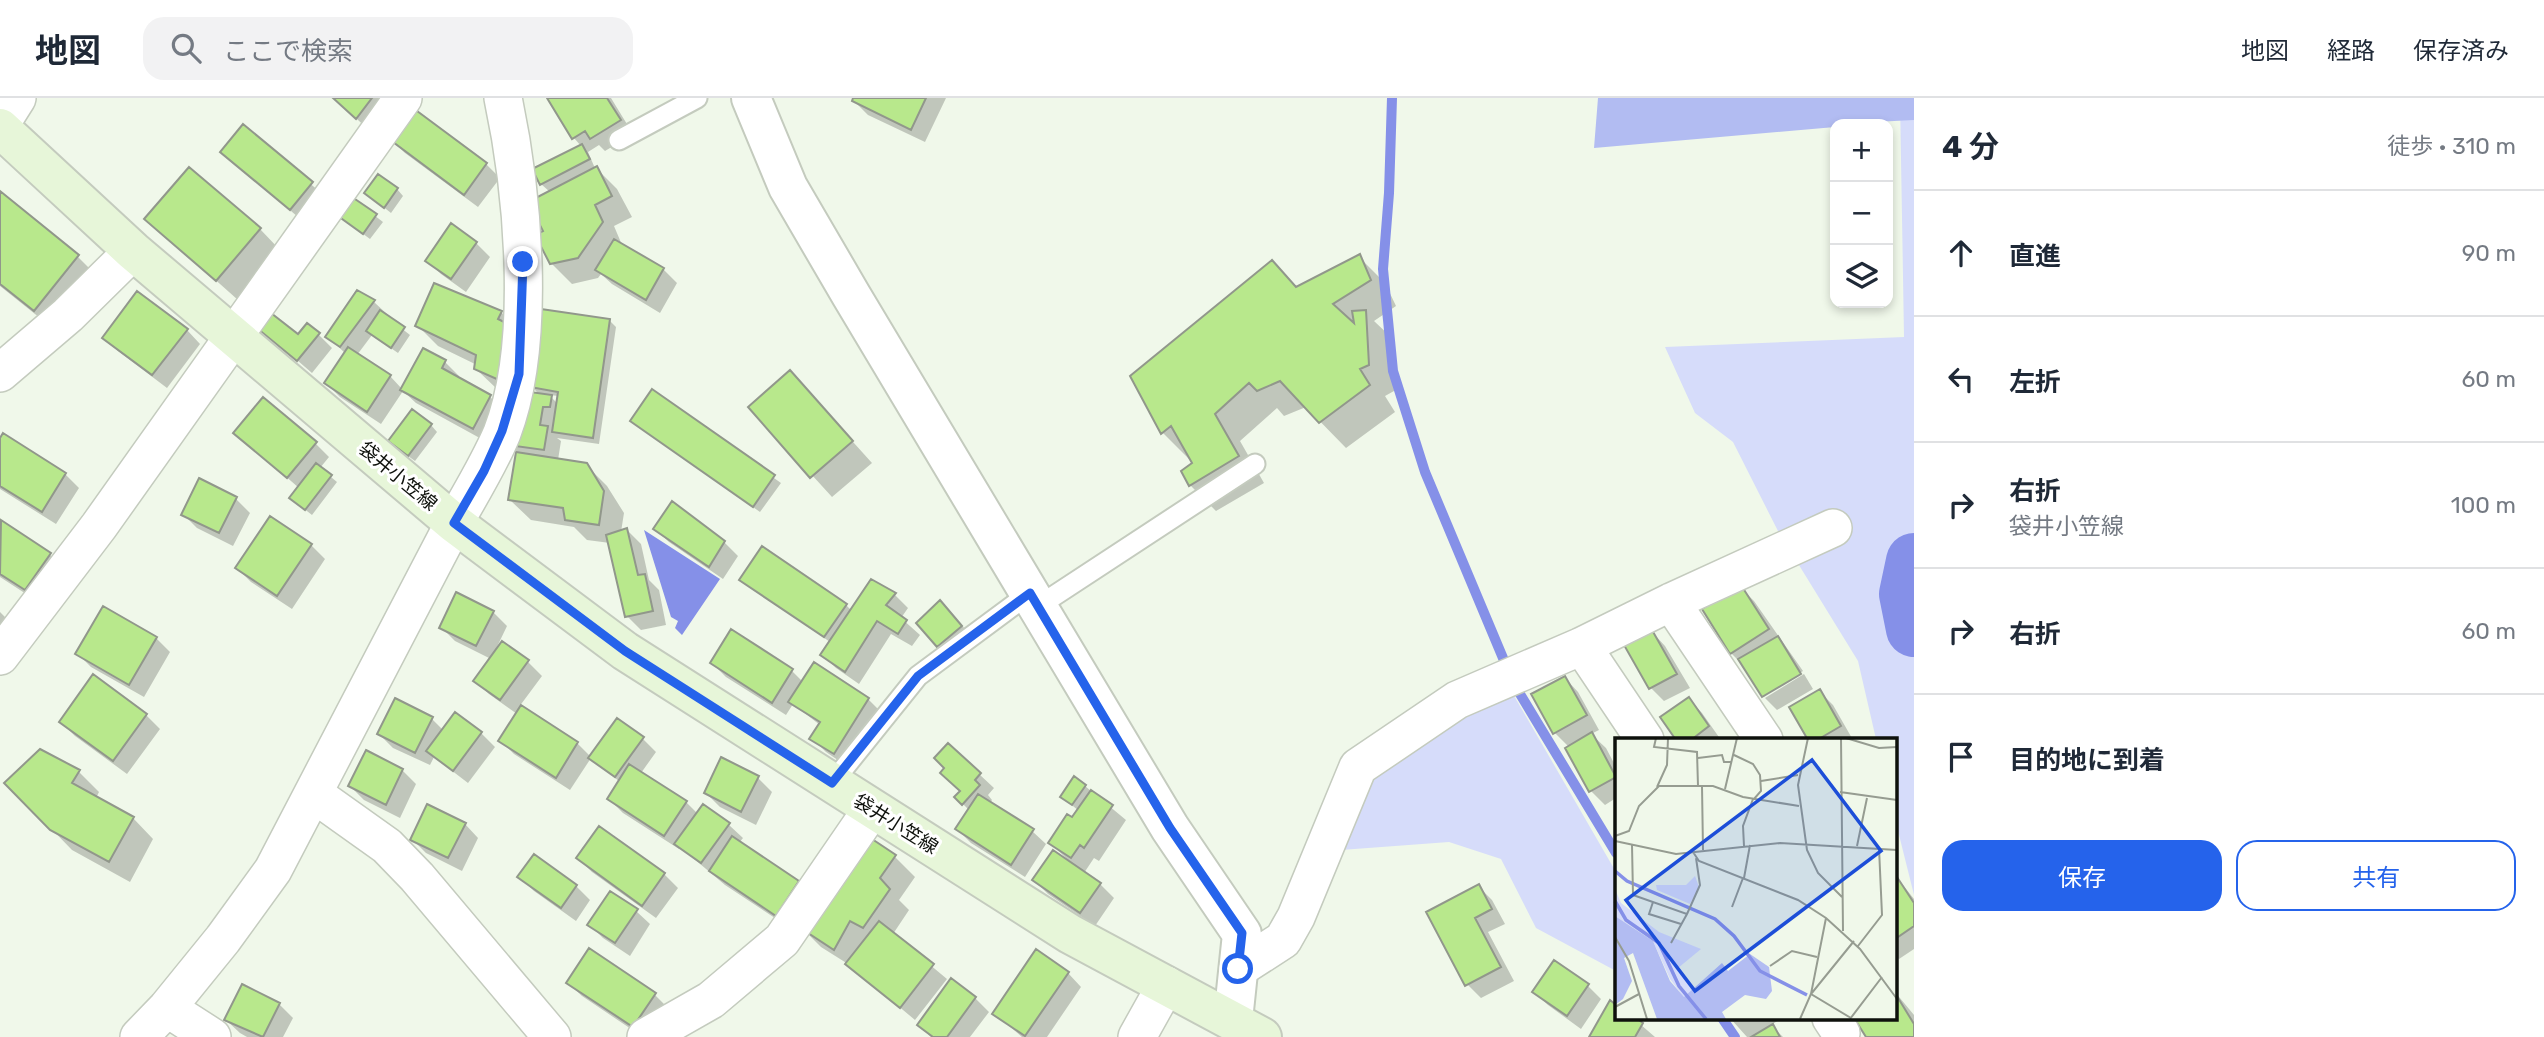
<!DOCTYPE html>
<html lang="ja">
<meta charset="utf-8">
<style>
body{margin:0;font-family:Rubik,"Noto Sans JP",sans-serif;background:#f2f2f3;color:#1f2937}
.controls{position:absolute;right:21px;top:21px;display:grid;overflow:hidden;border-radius:14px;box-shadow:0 4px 10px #0003}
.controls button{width:63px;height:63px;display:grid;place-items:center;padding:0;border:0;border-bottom:2px solid #e0e1e3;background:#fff;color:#1f2937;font:35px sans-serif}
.stop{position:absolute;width:21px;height:21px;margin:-16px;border:5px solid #2563eb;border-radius:50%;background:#fff}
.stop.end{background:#2563eb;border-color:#fff;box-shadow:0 2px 7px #0008}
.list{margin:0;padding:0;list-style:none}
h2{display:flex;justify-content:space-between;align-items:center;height:91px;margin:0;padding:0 28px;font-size:30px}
h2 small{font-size:23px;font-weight:400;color:#747a83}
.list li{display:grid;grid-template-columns:46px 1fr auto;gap:21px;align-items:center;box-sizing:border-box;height:126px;padding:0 28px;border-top:2px solid #e0e1e3}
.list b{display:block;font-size:26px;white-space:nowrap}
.list p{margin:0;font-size:23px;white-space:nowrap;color:#747a83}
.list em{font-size:23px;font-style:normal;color:#747a83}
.actions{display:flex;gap:14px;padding:21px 28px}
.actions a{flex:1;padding:16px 0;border:2px solid #2563eb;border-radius:21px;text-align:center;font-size:24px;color:#2563eb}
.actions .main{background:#2563eb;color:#fff}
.icon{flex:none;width:38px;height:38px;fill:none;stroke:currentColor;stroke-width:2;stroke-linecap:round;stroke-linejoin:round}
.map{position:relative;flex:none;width:1914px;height:939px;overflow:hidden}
header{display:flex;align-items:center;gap:42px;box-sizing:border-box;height:98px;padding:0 35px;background:#fff;border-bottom:2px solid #e0e1e3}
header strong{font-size:33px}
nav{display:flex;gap:38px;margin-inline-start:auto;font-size:24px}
.search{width:490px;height:63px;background:#f2f2f3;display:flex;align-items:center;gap:18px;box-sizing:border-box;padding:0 24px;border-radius:21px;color:#747a83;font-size:26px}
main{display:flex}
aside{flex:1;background:#fff}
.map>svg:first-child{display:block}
</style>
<header>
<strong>地図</strong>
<div class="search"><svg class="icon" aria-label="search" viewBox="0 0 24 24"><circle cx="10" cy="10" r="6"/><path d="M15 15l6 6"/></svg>ここで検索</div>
<nav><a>地図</a><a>経路</a><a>保存済み</a></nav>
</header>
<main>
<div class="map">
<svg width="1914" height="939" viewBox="0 0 1914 939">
<rect width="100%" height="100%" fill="#f0f8ea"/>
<!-- green -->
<path fill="#d6dcfa" d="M 1900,0 L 1914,0 L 1914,797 L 1895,721 L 1895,642 L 1876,641 L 1858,563 L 1778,433 L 1733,344 L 1695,315 L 1665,249 L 1904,239 Z
M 1513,596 L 1616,774 L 1616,873 L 1536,830 L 1501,761 L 1449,744 L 1341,752 L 1373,659 Z"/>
<!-- forest -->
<path fill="#b2bcf2" d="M 1598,0 L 1914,0 L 1914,22 L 1835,26 L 1835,29 L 1594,50 Z"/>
<!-- water -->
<path fill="#8590e8" d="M 644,432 L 720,481 L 682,537 L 675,530 L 678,523 L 671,519 Z"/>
<!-- shadow -->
<path fill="#0003" fill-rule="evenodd" d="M 334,0 L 393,0 L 370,33 Z
M 549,0 L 611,0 L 633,36 L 605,53 L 599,47 L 588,54 L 594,68 L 617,91 L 632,119 L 614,128 L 622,147 L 663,171 L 677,185 L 660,215 L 612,186 L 601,176 L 598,180 L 572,186 L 551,165 L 546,134 L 550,94 L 541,86 L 581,48 L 574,40 Z
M 855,0 L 946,0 L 925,44 L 868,17 L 854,3 Z
M 243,29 L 326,99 L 305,125 L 222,54 Z
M 391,41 L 486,66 L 500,80 L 478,109 L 405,55 Z
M 397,91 L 403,98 L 391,115 L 366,95 Z
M 0,95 L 78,159 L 98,179 L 55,232 L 0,188 Z
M 353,101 L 383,124 L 370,141 L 347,124 Z
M 147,121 L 260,131 L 280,152 L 238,202 Z
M 476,145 L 490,159 L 466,194 L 441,176 L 427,162 Z
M 1359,159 L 1385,185 L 1396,208 L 1374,223 L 1392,240 L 1394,293 L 1385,298 L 1395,314 L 1346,350 L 1306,309 L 1284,318 L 1277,310 L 1240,343 L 1264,385 L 1216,413 L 1190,387 L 1195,366 L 1191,359 L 1189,361 L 1163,335 L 1133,279 L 1272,165 L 1298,190 Z
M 435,187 L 501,214 L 522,235 L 520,295 L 541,298 L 532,289 L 609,222 L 616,229 L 599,346 L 557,340 L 561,343 L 558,362 L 586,367 L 607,388 L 624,415 L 621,434 L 627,432 L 641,446 L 649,482 L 659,492 L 666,527 L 641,532 L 627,518 L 610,445 L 587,442 L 574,429 L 531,422 L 510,402 L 517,354 L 510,346 L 497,291 L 476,271 L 477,267 L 438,248 L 418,228 ZM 549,297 L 559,298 L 558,306 Z
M 358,195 L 374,204 L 388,217 L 387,219 L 410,237 L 398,255 L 372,237 L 357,257 L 390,278 L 402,291 L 423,252 L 445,264 L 459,278 L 458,281 L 490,299 L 504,312 L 487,344 L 416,305 L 403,293 L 381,326 L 340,299 L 326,285 L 346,256 L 328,239 Z
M 261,231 L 299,239 L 318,236 L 332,250 L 312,275 Z
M 187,232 L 200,246 L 167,290 L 118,253 L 104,240 Z
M 790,274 L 872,365 L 832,399 L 750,309 Z
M 652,294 L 781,385 L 760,414 L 632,323 Z
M 431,327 L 437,334 L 415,363 L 397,350 Z
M 236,335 L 315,345 L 329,359 L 320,370 L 337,384 L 312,417 L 298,406 L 299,390 Z
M 0,343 L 65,376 L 79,390 L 56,426 L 0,391 Z
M 236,401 L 250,415 L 233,448 L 197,430 L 183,416 Z
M 1,424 L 50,457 L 64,471 L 40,505 L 0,479 Z
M 655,431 L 724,444 L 738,458 L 723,481 L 669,444 Z
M 311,447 L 325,461 L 292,511 L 251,484 L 237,470 Z
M 741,481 L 846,507 L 852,513 L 894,496 L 908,510 L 901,520 L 920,537 L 912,548 L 891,536 L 859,586 L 836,570 L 822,556 L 830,544 Z
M 1740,489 L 1754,503 L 1803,573 L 1765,596 L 1765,599 L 1745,569 L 1731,555 Z
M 0,514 L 7,521 L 0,529 Z
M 493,514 L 507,528 L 495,553 L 497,554 L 503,545 L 528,564 L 542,578 L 519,609 L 577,645 L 591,659 L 642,640 L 656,654 L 641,675 L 686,704 L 698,716 L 729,727 L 743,740 L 739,745 L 798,784 L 812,798 L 790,830 L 725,787 L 680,749 L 679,751 L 623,715 L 609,701 L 620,684 L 591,660 L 570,692 L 514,656 L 500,642 L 517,616 L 489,596 L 475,582 L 491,561 L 455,543 L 441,529 Z
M 954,518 L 975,543 L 952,562 L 918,525 Z
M 731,534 L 792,573 L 803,584 L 814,567 L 868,601 L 882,615 L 848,669 L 826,654 L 812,640 L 820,627 L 793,606 L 786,617 L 726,579 L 712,565 Z
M 1652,534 L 1665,548 L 1690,590 L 1664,603 L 1651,590 Z
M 156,540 L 170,554 L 144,599 L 91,569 L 77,555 Z
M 1804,576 L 1813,591 L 1777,612 L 1765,600 Z
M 1565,580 L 1578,594 L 1599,632 L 1591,636 L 1606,650 L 1616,669 L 1616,700 L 1605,707 L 1591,693 L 1569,649 L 1555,635 Z
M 1819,593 L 1833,607 L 1853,642 L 1810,642 Z
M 1689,601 L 1702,615 L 1721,642 L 1678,642 Z
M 146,617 L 160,631 L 127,676 L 75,638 L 61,624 Z
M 432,621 L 444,633 L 481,635 L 495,649 L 468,685 L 434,659 L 430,667 L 393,650 L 379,636 Z
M 948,647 L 994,690 L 988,697 L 992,702 L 990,705 L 1032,733 L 1046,746 L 1025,779 L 971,745 L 957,731 L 969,712 L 956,699 L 961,693 L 946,670 Z
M 722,662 L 758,680 L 772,694 L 756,727 L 720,709 L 706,695 Z
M 402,672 L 416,686 L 400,720 L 364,702 L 350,688 Z
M 79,674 L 99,694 L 96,700 L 133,720 L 153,741 L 130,784 L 72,752 L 7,685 Z
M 1085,688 L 1126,722 L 1099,763 L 1094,760 L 1084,775 L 1100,786 L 1114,800 L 1095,828 L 1048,796 L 1034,782 L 1067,761 L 1050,745 L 1079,713 L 1062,699 Z
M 465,726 L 478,740 L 462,773 L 426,755 L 412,741 Z
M 600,730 L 664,776 L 678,790 L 656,820 L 592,774 L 578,760 Z
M 864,738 L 895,759 L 915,779 L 899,802 L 909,812 L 893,836 L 947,881 L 915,922 L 848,866 L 821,849 L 801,829 Z
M 534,759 L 576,788 L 590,802 L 576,823 L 534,793 L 520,779 Z
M 1895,777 L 1914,801 L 1914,851 L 1899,861 L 1895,858 Z
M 1478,788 L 1492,802 L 1505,826 L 1488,834 L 1514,883 L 1481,900 L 1467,886 Z
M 636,813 L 650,826 L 630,858 L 603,840 L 589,826 Z
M 1068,875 L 1081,889 L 1047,939 L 1022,939 L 994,915 Z
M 568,885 L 654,896 L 668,910 L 643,939 L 582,898 Z
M 1588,888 L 1601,901 L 1581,931 L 1548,907 L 1534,894 Z
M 1895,894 L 1914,917 L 1914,939 L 1868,939 L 1856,920 L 1895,920 Z
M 975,900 L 989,914 L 970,939 L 931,939 L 919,927 Z
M 1610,905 L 1616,909 L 1616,920 L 1633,920 L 1655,939 L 1591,939 Z
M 279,906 L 293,920 L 283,939 L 247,939 L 240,935 L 226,922 Z
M 1730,920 L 1778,920 L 1779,922 L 1771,927 L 1783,939 L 1747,939 Z"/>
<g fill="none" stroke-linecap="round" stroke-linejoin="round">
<!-- stream -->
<path stroke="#8590e8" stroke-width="10" d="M 1392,0 L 1389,95 L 1383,171 L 1393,273 L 1425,374 L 1508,572
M 1514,586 L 1616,755
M 1722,920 L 1735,939"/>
<!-- river -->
<path stroke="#8590e8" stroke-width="56" d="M 1914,463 L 1907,496 L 1914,531"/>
</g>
<!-- building -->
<path fill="#b8e88c" stroke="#91978b" stroke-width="2" d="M 333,0 L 372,0 L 356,21 Z
M 547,0 L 607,0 L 621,22 L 590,41 L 585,33 L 572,41 Z
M 853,0 L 926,0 L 911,32 L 852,3 Z
M 413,10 L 487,65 L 464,97 L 389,41 Z
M 243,26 L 313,84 L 290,112 L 220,54 Z
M 582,46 L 590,61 L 540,87 L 532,71 Z
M 597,68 L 612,98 L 595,107 L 603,124 L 578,160 L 550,166 L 535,137 L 543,133 L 528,104 Z
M 189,69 L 261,130 L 216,183 L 144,121 Z
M 378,76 L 398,90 L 384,110 L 364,95 Z
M 0,93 L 79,157 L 34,213 L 0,186 Z
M 352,99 L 377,116 L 363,136 L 338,118 Z
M 451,125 L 477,144 L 451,181 L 425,163 Z
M 614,141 L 664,170 L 646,202 L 595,172 Z
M 1360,156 L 1371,182 L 1333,206 L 1354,225 L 1352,213 L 1366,212 L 1369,267 L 1360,271 L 1370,287 L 1319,325 L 1280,283 L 1257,293 L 1249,285 L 1215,316 L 1239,358 L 1189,388 L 1181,373 L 1192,365 L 1171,328 L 1161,336 L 1130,278 L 1272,162 L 1296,189 Z
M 434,185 L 502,213 L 498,221 L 508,226 L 499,282 L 474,271 L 476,257 L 415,228 Z
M 357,192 L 375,202 L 340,249 L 325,239 Z
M 137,193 L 188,231 L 152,277 L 102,240 Z
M 541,211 L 610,221 L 593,340 L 552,334 L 558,294 L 530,289 Z
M 380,212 L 405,229 L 391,250 L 366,233 Z
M 271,215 L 298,236 L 307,225 L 320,235 L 297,263 L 258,231 Z
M 348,249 L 391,277 L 367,314 L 324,285 Z
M 423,250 L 446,262 L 442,270 L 491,297 L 473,331 L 400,292 Z
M 790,272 L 853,343 L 810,380 L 748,309 Z
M 652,291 L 775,377 L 753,409 L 630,323 Z
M 516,292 L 552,297 L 550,309 L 543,309 L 540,327 L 548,328 L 544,352 L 508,347 Z
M 263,299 L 317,344 L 287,380 L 233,335 Z
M 412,311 L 432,326 L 408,358 L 388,343 Z
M 3,335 L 66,375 L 42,414 L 0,388 L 0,340 Z
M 516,354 L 587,365 L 604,393 L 599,427 L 565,422 L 563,410 L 508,402 Z
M 316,365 L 332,377 L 305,412 L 289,400 Z
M 199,380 L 237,399 L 219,435 L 181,417 Z
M 672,403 L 725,443 L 709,469 L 653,431 Z
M 270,418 L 312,446 L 277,498 L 235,470 Z
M 1,422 L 51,455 L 25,492 L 0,476 Z
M 627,430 L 638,477 L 645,476 L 653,513 L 625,519 L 606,437 Z
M 762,448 L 847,506 L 824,539 L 739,482 Z
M 871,481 L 896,495 L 886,507 L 907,522 L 898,536 L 877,523 L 845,574 L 820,557 Z
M 1741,487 L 1769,531 L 1730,556 L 1702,511 Z
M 456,494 L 494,513 L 476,548 L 439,530 Z
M 940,502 L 962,528 L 937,549 L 916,525 Z
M 103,508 L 157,539 L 129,587 L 75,556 Z
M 731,531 L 793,571 L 772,605 L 710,565 Z
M 1652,532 L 1677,576 L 1649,591 L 1624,547 Z
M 1778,538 L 1801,576 L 1762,599 L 1738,561 Z
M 502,543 L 529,562 L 500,602 L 473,583 Z
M 814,564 L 869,600 L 834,656 L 809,641 L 820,624 L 788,604 Z
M 93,576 L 147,616 L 113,663 L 59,624 Z
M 1565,578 L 1587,617 L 1553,636 L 1531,596 Z
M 1820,591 L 1841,628 L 1817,642 L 1808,642 L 1789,609 Z
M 1689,599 L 1709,628 L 1691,642 L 1676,642 L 1660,619 Z
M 395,600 L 433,619 L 415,655 L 377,636 Z
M 521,607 L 578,644 L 556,680 L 498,643 Z
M 455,614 L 482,634 L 453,673 L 426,653 Z
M 617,620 L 644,639 L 615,679 L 588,660 Z
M 1592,634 L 1616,679 L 1589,694 L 1565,650 Z
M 948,645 L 981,675 L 975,682 L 980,687 L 962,707 L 954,699 L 960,693 L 940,675 L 944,670 L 934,660 Z
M 40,651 L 80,672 L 72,685 L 134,719 L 109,764 L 50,732 L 4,685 Z
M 366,652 L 403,671 L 386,707 L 348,688 Z
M 721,659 L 759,678 L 741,714 L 704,695 Z
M 629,666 L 687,703 L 664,738 L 607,701 Z
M 1074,678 L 1086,687 L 1072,707 L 1060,699 Z
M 1091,692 L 1113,707 L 1084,750 L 1080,747 L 1071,760 L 1048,745 L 1067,716 L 1072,719 Z
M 978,696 L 1034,731 L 1011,767 L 955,731 Z
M 427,706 L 466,725 L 448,760 L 410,742 Z
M 703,706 L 730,725 L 701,765 L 674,746 Z
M 599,728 L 665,775 L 642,808 L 576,760 Z
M 863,735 L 896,757 L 880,780 L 890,791 L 863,830 L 850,823 L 834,852 L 799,829 Z
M 732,738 L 799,783 L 776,818 L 709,773 Z
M 1053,752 L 1101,785 L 1080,815 L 1032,782 Z
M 534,756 L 577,787 L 561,810 L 517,779 Z
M 1895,776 L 1914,805 L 1914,828 L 1895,841 Z
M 1479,786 L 1492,811 L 1475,820 L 1501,869 L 1465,888 L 1426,814 Z
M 610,793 L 638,811 L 615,845 L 587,827 Z
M 879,823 L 934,866 L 900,910 L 845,866 Z
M 589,850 L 656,895 L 633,929 L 566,885 Z
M 1036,851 L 1069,874 L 1025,938 L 992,916 Z
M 1554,862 L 1589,886 L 1567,918 L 1532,894 Z
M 951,880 L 976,899 L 947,939 L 933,939 L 917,927 Z
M 242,886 L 280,905 L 263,939 L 224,922 Z
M 1895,895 L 1914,926 L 1914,939 L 1866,939 L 1854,920 L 1895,920 Z
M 1610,902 L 1616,907 L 1616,920 L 1636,920 L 1643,925 L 1635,939 L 1589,939 Z
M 1773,926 L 1780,939 L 1751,939 Z"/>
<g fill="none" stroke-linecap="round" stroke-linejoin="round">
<defs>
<path id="service" d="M 619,42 L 697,0
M 1037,509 L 1255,366
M 832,685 L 918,578 L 1030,495"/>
<path id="minor" d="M 0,27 L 17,0
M 0,275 L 68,217 L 133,153
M 1671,504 L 1764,642
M 0,558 L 99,428 L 403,0
M 1645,642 L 1582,548 L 1671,504 L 1833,430
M 314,696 L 387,748 L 417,779 L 552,939
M 1238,871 L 1283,842 L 1296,819 L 1358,669 L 1457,602 L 1582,548
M 167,910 L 212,939
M 1831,920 L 1841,935 L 1840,939
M 139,939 L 167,910 L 223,841 L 273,772 L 454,425 C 471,395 489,366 502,335 C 537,244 523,94 503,0
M 646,939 L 711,902 L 782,842 L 872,711
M 1137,939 L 1166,887"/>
<path id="tertiary" d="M 751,0 L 788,89 L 851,197 L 1170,730 L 1242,836 L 1233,922"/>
<path id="secondary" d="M 0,30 L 133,153 L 454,425 L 625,553 L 1070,836 L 1262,939"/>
</defs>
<!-- service casing -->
<use href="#service" stroke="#c4cbbe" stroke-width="23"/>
<!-- minor casing -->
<use href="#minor" stroke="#c4cbbe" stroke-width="40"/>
<!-- tertiary casing -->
<use href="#tertiary" stroke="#c4cbbe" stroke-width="42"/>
<!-- secondary casing -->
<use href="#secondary" stroke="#c4cbbe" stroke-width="42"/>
<!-- service -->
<use href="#service" stroke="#fff" stroke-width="19"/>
<!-- minor -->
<use href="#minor" stroke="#fff" stroke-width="37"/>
<!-- tertiary -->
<use href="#tertiary" stroke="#fff" stroke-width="38"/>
<!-- secondary -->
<use href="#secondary" stroke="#e7f6d9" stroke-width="38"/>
</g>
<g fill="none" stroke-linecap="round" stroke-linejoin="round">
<!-- route -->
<path stroke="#2563eb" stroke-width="9" d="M 523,164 L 519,276 L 502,333 L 484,373 L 454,425 L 625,553 L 832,685 L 918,578 L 1030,495 L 1170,730 L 1242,835 L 1238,871"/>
</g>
<g text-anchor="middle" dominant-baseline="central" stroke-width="6" stroke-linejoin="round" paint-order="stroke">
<!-- street labels -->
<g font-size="19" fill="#0e110c" stroke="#fff">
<text transform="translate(398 378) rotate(40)">袋井小笠線</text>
<text transform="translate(896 726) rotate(32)">袋井小笠線</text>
</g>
</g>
<!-- overview -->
<g transform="translate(1615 640)">
<rect width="282" height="282" fill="#f0f8ea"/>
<path d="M 80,138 L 84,149 L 75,166 L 42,152 L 41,147 L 71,147 ZM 0,151 L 6,165 L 44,194 L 86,211 L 63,230 L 104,281 L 85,281 L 55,241 L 38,203 L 0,178 Z" fill="#d6dcfa"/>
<path d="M 0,178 L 38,203 L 55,243 L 69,259 L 107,225 L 113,233 L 135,216 L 154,229 L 157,253 L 151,261 L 130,257 L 107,274 L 111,281 L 42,281 L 18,215 L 9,220 L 17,243 L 8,261 L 0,267 Z" fill="#b2bcf2"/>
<path fill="none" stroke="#8590e8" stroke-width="3.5" d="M 0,133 L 12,143 L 100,181 L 119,198 L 145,233 L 192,257M 0,163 L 11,182 L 44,205 L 64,248 L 91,281"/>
<path fill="none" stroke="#969c91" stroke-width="2" d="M 41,0 L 39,9 L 82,14 L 83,48M 193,0 L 183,47 L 192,112 L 203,135 L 227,159M 226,0 L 228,193M 231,0 L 264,10 L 282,9M 119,17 L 138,26 L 145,37 L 146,53 L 139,61M 83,20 L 107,17 L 109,24 L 117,24M 146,43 L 183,37M 87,48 L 88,112M 42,49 L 52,27 L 53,0M 110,51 L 122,0M 225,54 L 282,62M 0,98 L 14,93 L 24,68 L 44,48 L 98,48 L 128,59 L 184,68M 0,103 L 61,116 L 165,105 L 282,112M 17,107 L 18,157 L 72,176 L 56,205M 129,108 L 128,88 L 138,61M 242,108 L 252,60M 78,114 L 84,123 L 183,162 L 211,180 L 245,211 L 282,261M 129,140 L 135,107M 38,164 L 34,176 L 66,186M 117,169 L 128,140M 72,176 L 85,147 L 81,120M 0,199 L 14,223 L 32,281M 243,208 L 267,177 L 264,110M 155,228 L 177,213 L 202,219M 0,269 L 24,256M 236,280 L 196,256 L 239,203M 185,281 L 196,256 L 211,180M 235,281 L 267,239"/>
<path fill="#1d4ed8" fill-opacity="0.15" stroke="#1d4ed8" stroke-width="3.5" d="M 197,22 L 266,113 L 80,253 L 11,162 Z"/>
<rect width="282" height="282" fill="none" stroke="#0e110c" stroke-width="3.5"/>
</g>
</svg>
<div class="controls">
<button>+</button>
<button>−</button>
<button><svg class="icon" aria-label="layers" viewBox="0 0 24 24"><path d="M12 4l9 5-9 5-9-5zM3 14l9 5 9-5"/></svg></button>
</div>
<div class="stop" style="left:1238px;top:871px"></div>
<div class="stop end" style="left:523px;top:164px"></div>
</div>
<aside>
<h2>4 分<small>徒歩 · 310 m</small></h2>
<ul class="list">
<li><svg class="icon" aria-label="ahead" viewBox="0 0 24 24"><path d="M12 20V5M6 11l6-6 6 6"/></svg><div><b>直進</b></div><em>90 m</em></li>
<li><svg class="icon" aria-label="left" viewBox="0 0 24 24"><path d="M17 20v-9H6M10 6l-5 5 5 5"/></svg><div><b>左折</b></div><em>60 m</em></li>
<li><svg class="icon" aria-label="right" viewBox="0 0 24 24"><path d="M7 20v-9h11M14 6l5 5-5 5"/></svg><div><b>右折</b><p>袋井小笠線</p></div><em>100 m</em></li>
<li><svg class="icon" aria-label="right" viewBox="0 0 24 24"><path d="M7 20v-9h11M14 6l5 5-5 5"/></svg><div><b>右折</b></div><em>60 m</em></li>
<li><svg class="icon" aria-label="arrive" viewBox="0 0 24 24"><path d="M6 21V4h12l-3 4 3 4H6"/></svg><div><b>目的地に到着</b></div></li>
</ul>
<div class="actions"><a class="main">保存</a><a>共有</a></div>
</aside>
</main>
